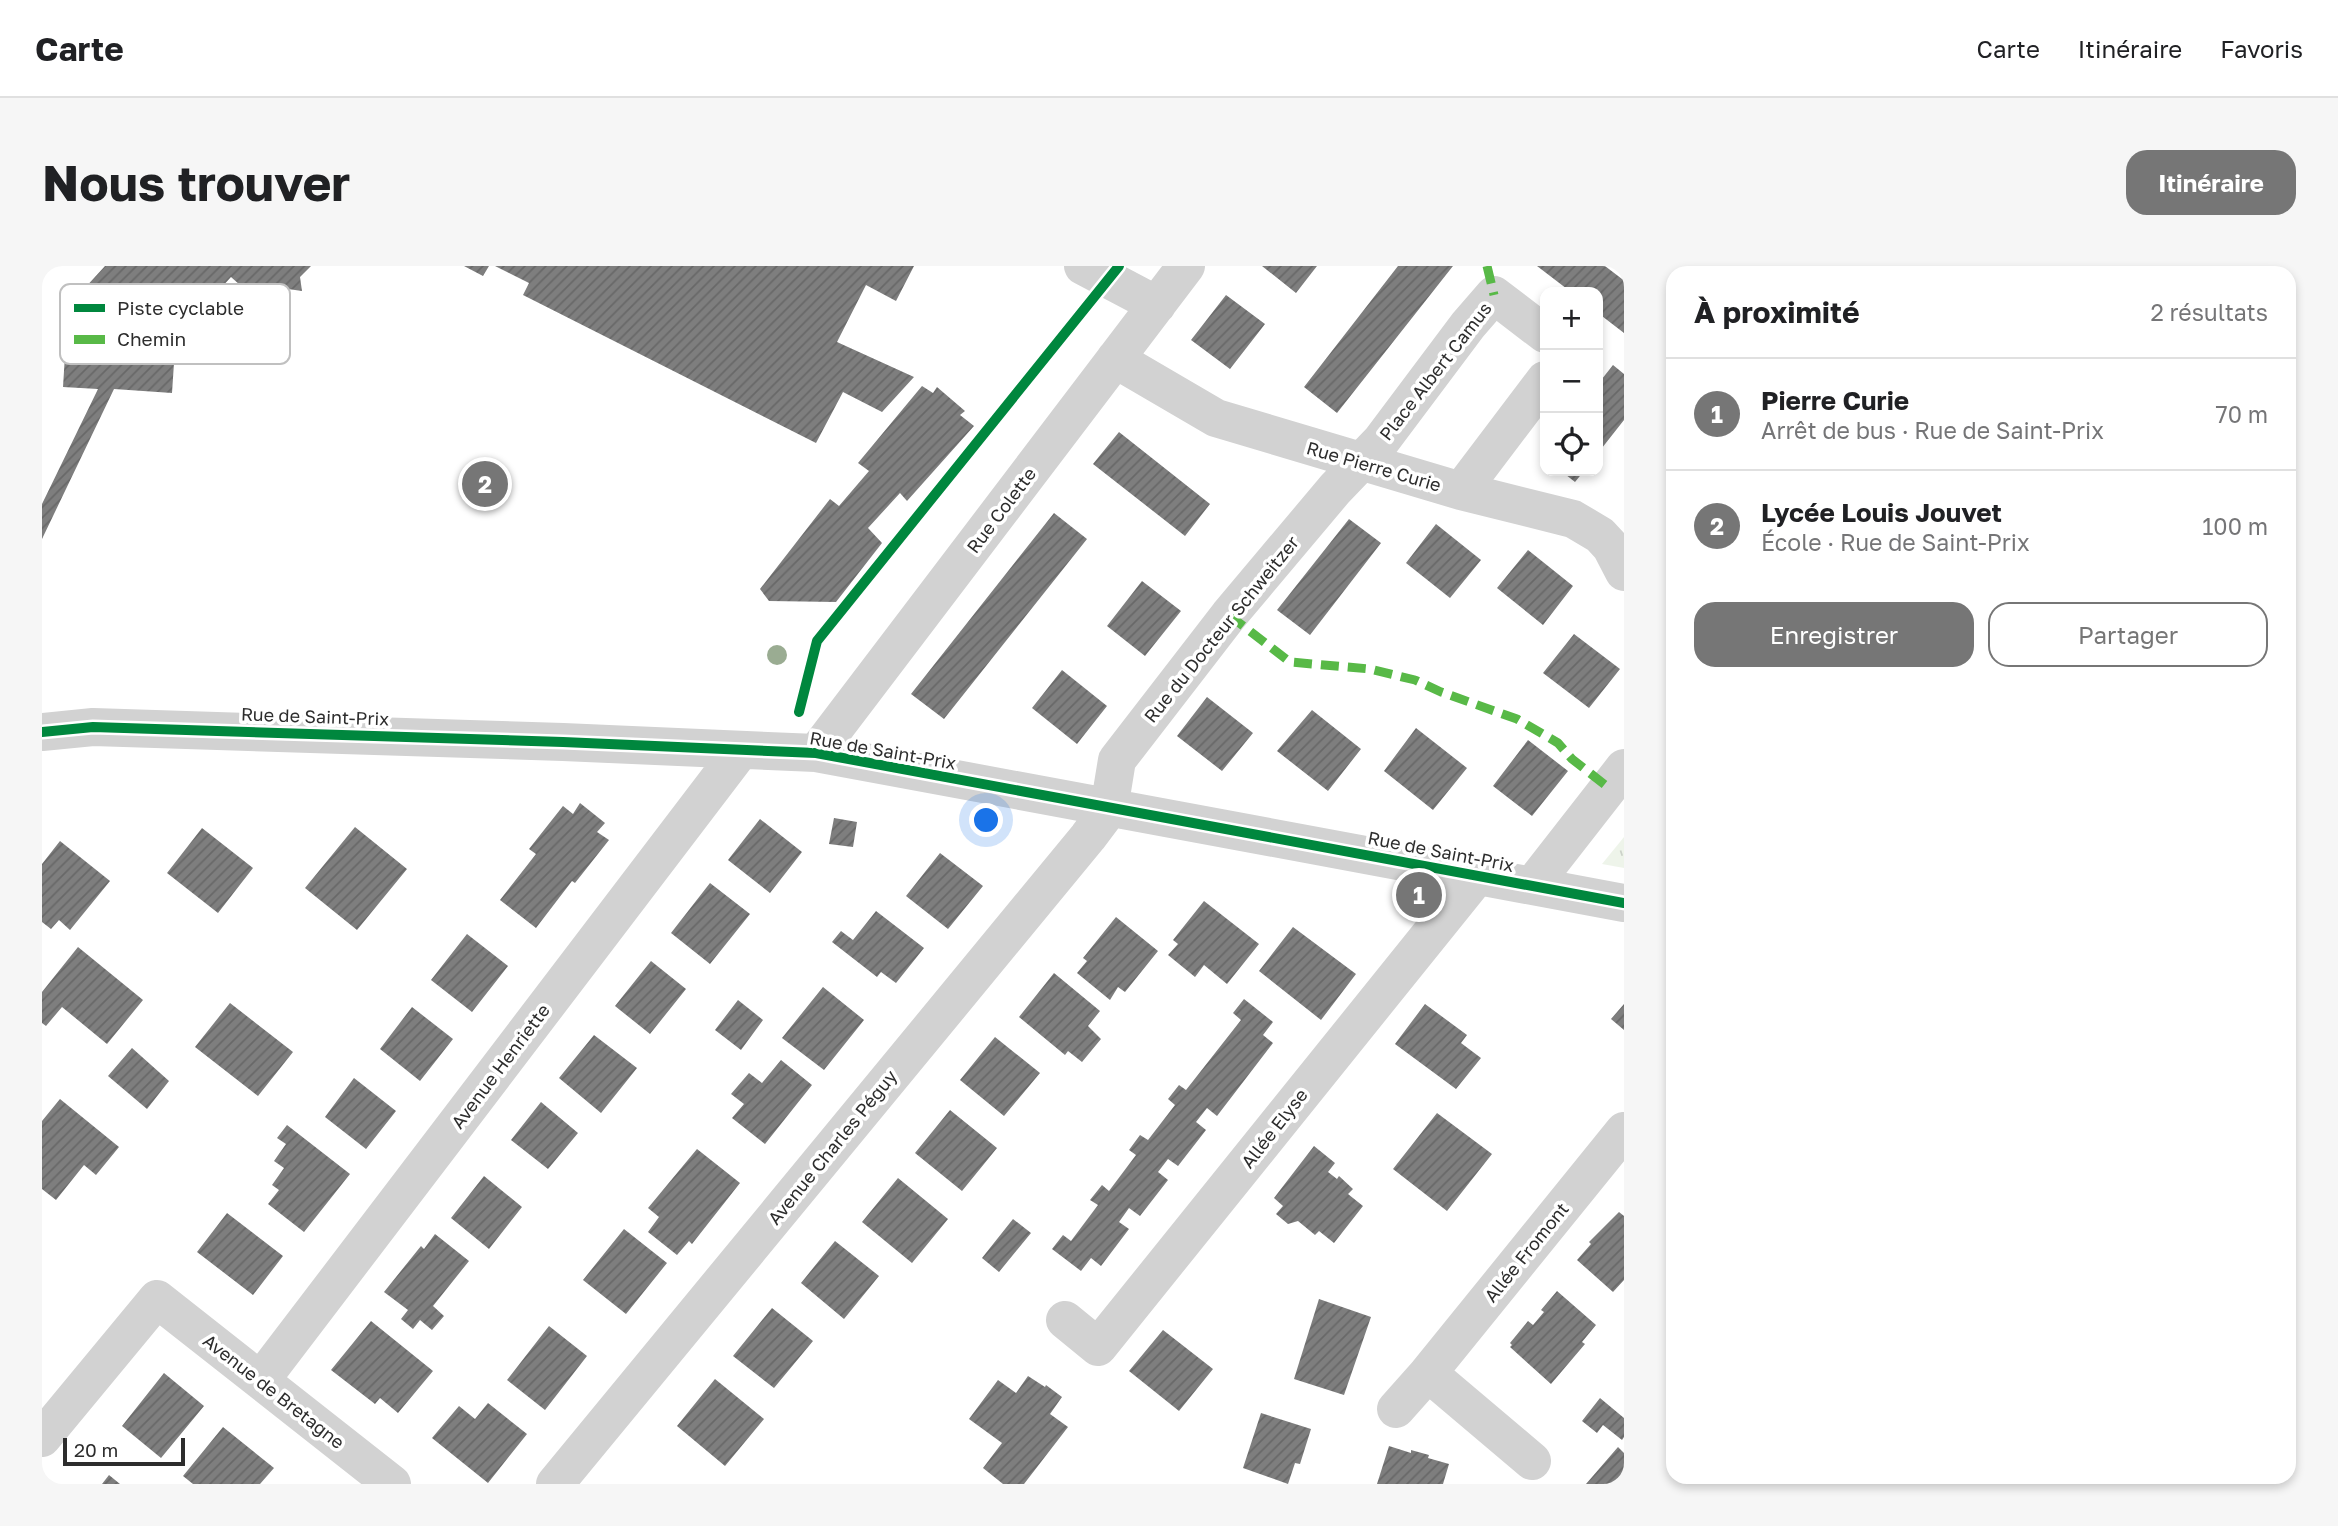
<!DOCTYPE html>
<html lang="fr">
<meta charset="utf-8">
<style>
body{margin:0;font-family:"Golos Text",sans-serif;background:#f6f6f6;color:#202124}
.controls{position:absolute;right:21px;top:21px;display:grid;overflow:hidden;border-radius:14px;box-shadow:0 4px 10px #0003}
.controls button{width:63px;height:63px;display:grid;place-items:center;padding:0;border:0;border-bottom:2px solid #e0e0e0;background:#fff;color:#202124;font:35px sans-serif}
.scale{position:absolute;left:21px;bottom:18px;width:122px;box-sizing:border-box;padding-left:7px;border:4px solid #2d2d2d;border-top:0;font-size:19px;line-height:24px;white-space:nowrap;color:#2d2d2d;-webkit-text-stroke:5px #fff;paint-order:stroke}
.you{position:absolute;left:945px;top:555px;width:24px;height:24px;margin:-18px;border:5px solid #fff;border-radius:50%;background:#1a73e8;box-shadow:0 0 0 10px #1a73e833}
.badge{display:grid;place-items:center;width:46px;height:46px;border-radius:50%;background:#767676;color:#fff;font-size:23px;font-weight:700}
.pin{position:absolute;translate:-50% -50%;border:4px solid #fff;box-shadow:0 2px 7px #0006}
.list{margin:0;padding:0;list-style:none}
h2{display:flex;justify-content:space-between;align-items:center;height:91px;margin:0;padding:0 28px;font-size:30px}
h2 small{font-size:23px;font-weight:400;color:#757577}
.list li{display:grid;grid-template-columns:46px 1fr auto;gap:21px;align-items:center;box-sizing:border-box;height:112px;padding:0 28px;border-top:2px solid #e0e0e0}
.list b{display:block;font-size:26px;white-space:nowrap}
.list p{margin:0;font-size:23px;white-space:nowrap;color:#757577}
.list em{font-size:23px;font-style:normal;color:#757577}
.actions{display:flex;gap:14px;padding:21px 28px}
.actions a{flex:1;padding:16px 0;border:2px solid #767676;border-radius:21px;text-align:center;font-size:24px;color:#767676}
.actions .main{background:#767676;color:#fff}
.icon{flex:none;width:38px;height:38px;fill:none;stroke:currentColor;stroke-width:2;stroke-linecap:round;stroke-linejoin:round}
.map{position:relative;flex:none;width:1582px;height:1218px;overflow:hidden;border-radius:21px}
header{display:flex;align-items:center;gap:42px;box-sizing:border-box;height:98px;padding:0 35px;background:#fff;border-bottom:2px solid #e0e0e0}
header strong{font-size:33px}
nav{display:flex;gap:38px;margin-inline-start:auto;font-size:24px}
.intro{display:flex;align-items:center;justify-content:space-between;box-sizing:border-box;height:168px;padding:0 42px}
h1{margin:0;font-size:49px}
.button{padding:18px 32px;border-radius:21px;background:#767676;color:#fff;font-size:24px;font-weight:700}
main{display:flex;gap:42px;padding:0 42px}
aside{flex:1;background:#fff;border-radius:21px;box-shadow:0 4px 10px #0003}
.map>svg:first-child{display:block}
</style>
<header>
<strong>Carte</strong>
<nav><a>Carte</a><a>Itinéraire</a><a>Favoris</a></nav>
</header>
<div class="intro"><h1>Nous trouver</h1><a class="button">Itinéraire</a></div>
<main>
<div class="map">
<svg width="1582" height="1218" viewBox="0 0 1582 1218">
<defs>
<pattern id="grass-tufts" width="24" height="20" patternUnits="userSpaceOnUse" patternTransform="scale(1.75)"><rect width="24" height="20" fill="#eef4ea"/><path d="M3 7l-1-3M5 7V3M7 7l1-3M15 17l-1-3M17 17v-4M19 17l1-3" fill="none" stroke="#ccd2c9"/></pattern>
<pattern id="building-hatch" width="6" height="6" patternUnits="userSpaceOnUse" patternTransform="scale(1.75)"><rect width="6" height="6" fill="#7e7e7e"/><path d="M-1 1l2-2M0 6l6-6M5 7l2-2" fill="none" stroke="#686868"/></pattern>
</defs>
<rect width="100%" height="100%" fill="#fff"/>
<!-- grass -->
<path fill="url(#grass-tufts)" d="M 1582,571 L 1582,602 L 1560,598 Z"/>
<!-- building -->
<path fill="url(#building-hatch)" d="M 63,0 L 269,0 L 258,11 L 260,25 L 246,23 L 227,45 L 189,11 L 148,56 L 158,67 L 140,87 L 139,97 L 132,97 L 130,127 L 72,123 L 0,273 L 0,238 L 56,123 L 21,121 L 27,24 L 41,24 Z
M 422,0 L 447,0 L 441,10 Z
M 453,0 L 872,0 L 854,35 L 824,19 L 795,76 L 872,111 L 840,146 L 801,126 L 774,177 L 481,29 L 487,17 Z
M 1220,0 L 1275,0 L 1254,27 Z
M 1356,0 L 1411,0 L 1295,147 L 1262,121 Z
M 1495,0 L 1563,0 L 1580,13 L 1582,14 L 1582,67 L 1556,47 L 1556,26 L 1529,26 Z
M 1184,29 L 1223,58 L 1188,103 L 1149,74 Z
M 1571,99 L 1582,108 L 1582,154 L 1556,187 L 1556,118 Z
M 880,120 L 891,127 L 895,121 L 923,145 L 918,149 L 932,160 L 865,235 L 858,227 L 826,262 L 840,277 L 794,336 L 727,335 L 718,323 L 788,233 L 797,240 L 827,205 L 816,197 Z
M 1077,166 L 1168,238 L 1143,270 L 1051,198 Z
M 1519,205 L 1542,205 L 1533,216 Z
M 1012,247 L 1045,273 L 902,453 L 869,428 Z
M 1307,253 L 1339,277 L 1268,369 L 1235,344 Z
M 1394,258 L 1439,294 L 1408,332 L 1364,297 Z
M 1486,284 L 1531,320 L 1501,359 L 1455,322 Z
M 1100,315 L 1139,345 L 1103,390 L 1065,360 Z
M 1532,368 L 1578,403 L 1547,442 L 1501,407 Z
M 1020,404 L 1065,440 L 1035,478 L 990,442 Z
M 1165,431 L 1211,467 L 1180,505 L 1135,470 Z
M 1270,444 L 1319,483 L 1286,525 L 1235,485 Z
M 1374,462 L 1425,502 L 1391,544 L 1342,505 Z
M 1486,474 L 1526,505 L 1490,550 L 1451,520 Z
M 538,537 L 563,557 L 555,566 L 567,574 L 533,617 L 530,615 L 494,662 L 458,634 L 494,588 L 487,583 L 521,540 L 531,548 Z
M 792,552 L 815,556 L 811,581 L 787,578 Z
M 718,553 L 760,586 L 728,627 L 686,594 Z
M 313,561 L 365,603 L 315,664 L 263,622 Z
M 160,562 L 211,602 L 176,647 L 125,607 Z
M 18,575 L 68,615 L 28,664 L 17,654 L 9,663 L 0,656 L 0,598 Z
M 898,587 L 941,620 L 906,663 L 864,630 Z
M 668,617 L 708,648 L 668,698 L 629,667 Z
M 1162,635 L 1217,678 L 1185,718 L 1162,699 L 1153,711 L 1126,689 L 1136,678 L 1131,674 Z
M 834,645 L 882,682 L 854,717 L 839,706 L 835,711 L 790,676 L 799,665 L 811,674 Z
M 1074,651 L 1116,685 L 1083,726 L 1076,721 L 1068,734 L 1035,707 L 1045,695 L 1041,692 Z
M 1251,661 L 1314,708 L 1279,754 L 1217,705 Z
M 425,668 L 466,700 L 430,746 L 389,714 Z
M 36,681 L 101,734 L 65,778 L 20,741 L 4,760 L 0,757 L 0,726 Z
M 609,695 L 644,723 L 608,768 L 573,740 Z
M 1012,707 L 1058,745 L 1046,760 L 1059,773 L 1040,796 L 1026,785 L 1023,789 L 977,751 Z
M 781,721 L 822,754 L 782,804 L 740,772 Z
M 1202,733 L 1231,756 L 1221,769 L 1231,777 L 1175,850 L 1165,842 L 1154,856 L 1164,864 L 1136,900 L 1126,893 L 1116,906 L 1126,914 L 1098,950 L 1087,942 L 1077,956 L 1087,963 L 1059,1000 L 1049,992 L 1039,1005 L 1010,983 L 1021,969 L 1029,975 L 1056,939 L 1048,934 L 1060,919 L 1067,925 L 1094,889 L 1087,884 L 1098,869 L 1106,874 L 1133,839 L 1126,833 L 1137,819 L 1144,824 L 1199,754 L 1191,747 Z
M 696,734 L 721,754 L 699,784 L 673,764 Z
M 188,737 L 251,786 L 216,830 L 153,781 Z
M 1383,738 L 1425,769 L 1419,777 L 1439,792 L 1414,823 L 1353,778 Z
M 1582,738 L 1582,764 L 1569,753 Z
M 370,741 L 411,773 L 378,815 L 338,783 Z
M 552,769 L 595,802 L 559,847 L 517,812 Z
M 953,771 L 998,807 L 962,850 L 918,814 Z
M 90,782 L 127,815 L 105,843 L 66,810 Z
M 739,794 L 770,819 L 723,878 L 690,852 L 702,838 L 689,828 L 707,807 L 720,817 Z
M 312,812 L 354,845 L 324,883 L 283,851 Z
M 18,833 L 77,881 L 54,909 L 42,899 L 14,934 L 0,923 L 0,855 Z
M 499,836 L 536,867 L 506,903 L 469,874 Z
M 908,844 L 955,882 L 920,925 L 873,887 Z
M 1395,847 L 1450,888 L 1405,945 L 1351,903 Z
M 245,859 L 308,908 L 262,966 L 226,938 L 237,924 L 230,919 L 242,902 L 232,895 L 244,878 L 235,872 Z
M 1272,880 L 1293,897 L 1286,906 L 1295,913 L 1297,910 L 1311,923 L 1306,928 L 1321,940 L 1292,977 L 1277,965 L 1273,969 L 1256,955 L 1246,958 L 1234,948 L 1241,940 L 1232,932 Z
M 655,883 L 698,917 L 650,978 L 647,975 L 635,989 L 606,966 L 617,951 L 606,942 Z
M 442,910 L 480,941 L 447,983 L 409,952 Z
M 856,912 L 906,953 L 870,997 L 820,956 Z
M 1577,946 L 1582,950 L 1582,1014 L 1571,1026 L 1535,994 L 1549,978 L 1547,976 Z
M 185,947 L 241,990 L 211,1029 L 155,986 Z
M 971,953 L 989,967 L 957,1006 L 940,992 Z
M 582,963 L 625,997 L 584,1048 L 541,1014 Z
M 393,968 L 427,995 L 391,1040 L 402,1050 L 390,1064 L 378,1054 L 371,1063 L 359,1053 L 366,1044 L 342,1026 L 379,980 L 382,983 Z
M 793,975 L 837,1010 L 802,1053 L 759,1017 Z
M 1515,1025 L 1554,1059 L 1540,1076 L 1543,1078 L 1509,1118 L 1468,1081 L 1470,1079 L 1468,1077 L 1486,1055 L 1491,1059 L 1502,1046 L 1499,1044 Z
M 1277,1033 L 1329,1051 L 1302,1129 L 1252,1113 Z
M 730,1042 L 771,1075 L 732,1122 L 691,1090 Z
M 329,1055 L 391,1105 L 356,1147 L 338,1132 L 333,1138 L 289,1104 Z
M 507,1060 L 545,1090 L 503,1144 L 465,1114 Z
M 1121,1064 L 1171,1103 L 1137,1145 L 1087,1105 Z
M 122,1107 L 162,1140 L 119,1192 L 80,1160 Z
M 986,1110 L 1003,1121 L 1004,1119 L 1020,1131 L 1008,1148 L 1026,1161 L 982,1218 L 961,1218 L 941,1202 L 960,1177 L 927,1153 L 956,1114 L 974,1127 Z
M 673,1113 L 722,1153 L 683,1200 L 635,1160 Z
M 1558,1132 L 1582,1152 L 1582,1171 L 1580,1174 L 1561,1159 L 1555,1167 L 1540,1155 Z
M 446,1137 L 485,1168 L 446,1217 L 390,1172 L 417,1140 L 433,1153 Z
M 1219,1147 L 1269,1163 L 1258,1198 L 1253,1197 L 1246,1218 L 1201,1202 Z
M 181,1161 L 232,1202 L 218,1218 L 151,1218 L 141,1210 Z
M 1347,1180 L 1369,1187 L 1369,1184 L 1387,1189 L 1386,1192 L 1407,1198 L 1401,1218 L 1335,1218 Z
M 1576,1181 L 1582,1187 L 1582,1218 L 1544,1218 Z
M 67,1209 L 78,1218 L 60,1218 Z"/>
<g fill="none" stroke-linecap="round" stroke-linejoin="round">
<!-- minor -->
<path stroke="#d2d2d2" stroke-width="38" d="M 1041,0 L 1115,39
M 1073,93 L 1174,152 L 1419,225 L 1531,253 L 1558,269 L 1569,281 L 1582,306
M 1419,225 L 1503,114
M 0,466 L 51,461 L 521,476 L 774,487 L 1582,637
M 774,487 L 1144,0
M 1490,620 L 1582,502
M 1023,1054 L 1056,1081 L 1436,609
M 219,1114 L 698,485
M 1354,1143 L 1386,1107
M 0,1172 L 115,1033 L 350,1218
M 1490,1195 L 1386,1107 L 1582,865
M 513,1218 L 1046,571 L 1067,543 L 1075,494 L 1187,349 L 1293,223 L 1339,175 L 1426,59 L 1452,29 L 1503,68"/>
<!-- quiet -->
<path stroke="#58b947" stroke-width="9" stroke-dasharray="18 9" stroke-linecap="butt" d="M 1445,0 L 1452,29
M 1187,349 L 1248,396 L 1328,403 L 1373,414 L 1399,426 L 1475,453 L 1516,477 L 1530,493 L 1567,522"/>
<defs>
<path id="cycleway" d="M 757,446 L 775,375 L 1077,0
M 0,466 L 51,461 L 521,476 L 774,487 L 1582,637"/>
</defs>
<!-- cycleway casing -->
<use href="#cycleway" stroke="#fff" stroke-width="15"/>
<!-- cycleway -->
<use href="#cycleway" stroke="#00873e" stroke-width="10"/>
</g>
<!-- trees -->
<circle fill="#9aac92" cx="735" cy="389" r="10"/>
<g text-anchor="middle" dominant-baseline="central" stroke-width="7" stroke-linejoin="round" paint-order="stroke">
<!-- street labels -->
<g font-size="18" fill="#2d2d2d" stroke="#fff">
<text transform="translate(1393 105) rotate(-52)">Place Albert Camus</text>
<text transform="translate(1332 200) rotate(16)">Rue Pierre Curie</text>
<text transform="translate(959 244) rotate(-53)">Rue Colette</text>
<text transform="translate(1179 363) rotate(-51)">Rue du Docteur Schweitzer</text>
<text transform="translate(273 450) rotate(2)">Rue de Saint-Prix</text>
<text transform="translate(841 484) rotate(10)">Rue de Saint-Prix</text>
<text transform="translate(1399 585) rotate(11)">Rue de Saint-Prix</text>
<text transform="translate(458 800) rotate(-53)">Avenue Henriette</text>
<text transform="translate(1232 862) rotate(-52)">Allée Elyse</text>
<text transform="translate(790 881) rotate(-51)">Avenue Charles Péguy</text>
<text transform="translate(1484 986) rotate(-51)">Allée Fromont</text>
<text transform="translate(232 1125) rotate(38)">Avenue de Bretagne</text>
</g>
</g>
<!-- legend -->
<rect x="18" y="18" width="230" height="80" rx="10" fill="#fff" stroke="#c0c0c0" stroke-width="2"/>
<rect x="32" y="38" width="31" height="8" fill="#00873e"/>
<rect x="32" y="69" width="31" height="9" fill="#58b947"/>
<g font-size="19" fill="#2d2d2d">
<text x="75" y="49">Piste cyclable</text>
<text x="75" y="80">Chemin</text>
</g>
</svg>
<div class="controls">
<button>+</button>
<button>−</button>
<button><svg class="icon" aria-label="locate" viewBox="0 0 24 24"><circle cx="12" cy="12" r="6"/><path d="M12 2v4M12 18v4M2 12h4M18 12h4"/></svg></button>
</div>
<div class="scale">20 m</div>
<div class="you"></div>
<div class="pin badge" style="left:1377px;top:629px">1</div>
<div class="pin badge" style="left:443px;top:218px">2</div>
</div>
<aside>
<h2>À proximité<small>2 résultats</small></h2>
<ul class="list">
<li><span class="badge">1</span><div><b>Pierre Curie</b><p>Arrêt de bus · Rue de Saint-Prix</p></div><em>70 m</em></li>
<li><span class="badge">2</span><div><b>Lycée Louis Jouvet</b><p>École · Rue de Saint-Prix</p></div><em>100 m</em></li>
</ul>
<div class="actions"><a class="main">Enregistrer</a><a>Partager</a></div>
</aside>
</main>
